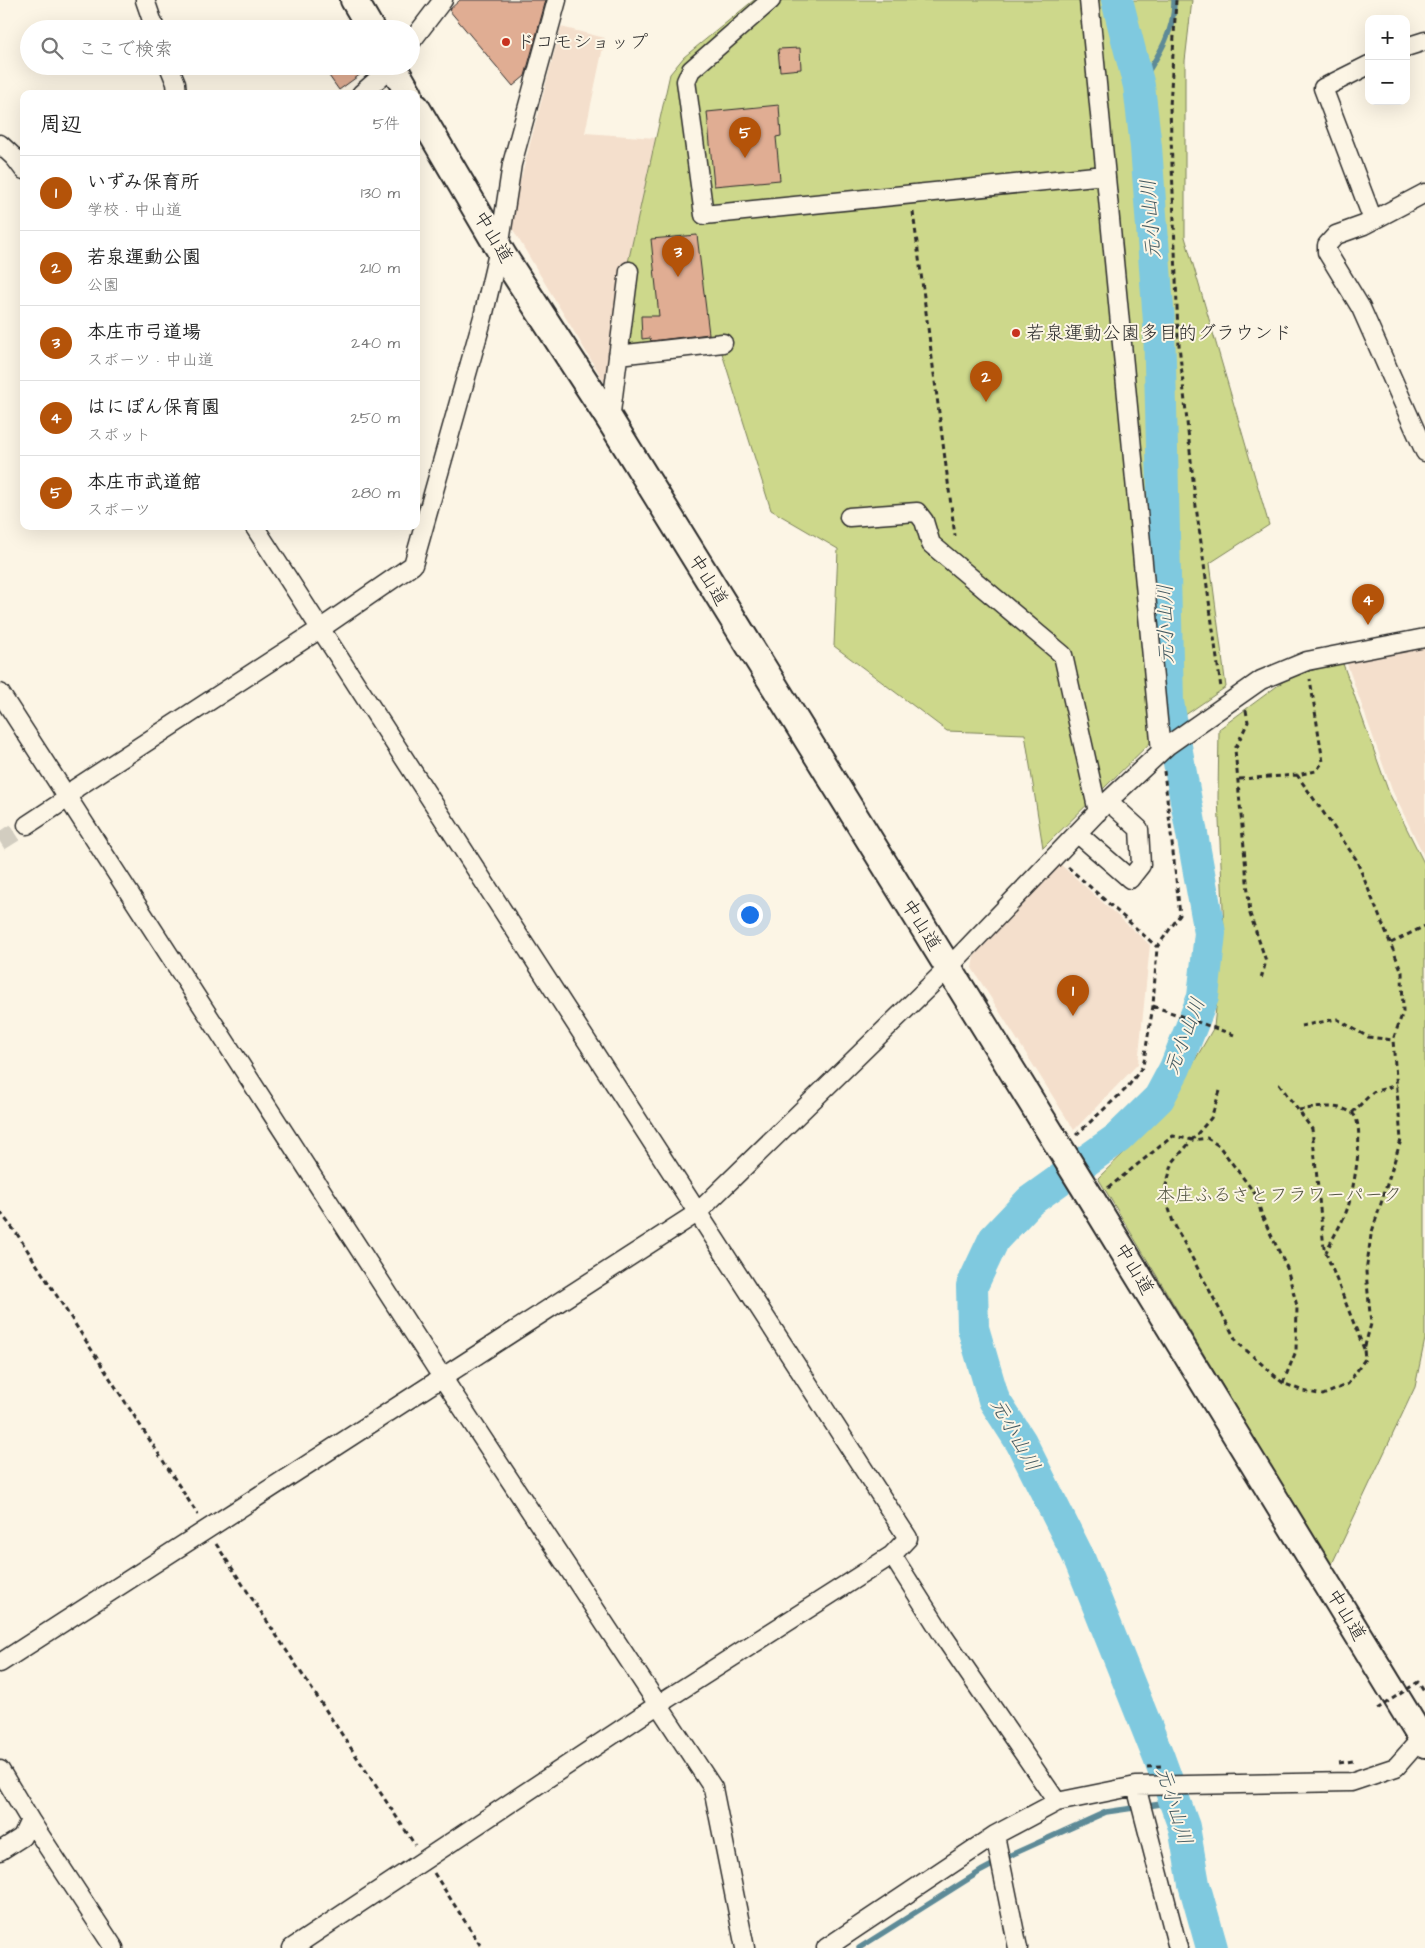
<!DOCTYPE html>
<html lang="ja">
<meta charset="utf-8">
<style>
body{margin:0;font-family:"Architects Daughter","Klee One",sans-serif;background:#f6f6f6;color:#222}
.controls{position:absolute;right:15px;top:15px;display:grid;overflow:hidden;border-radius:10px;box-shadow:0 5px 20px #0002}
.controls button{width:45px;height:45px;display:grid;place-items:center;padding:0;border:0;border-bottom:1px solid #e0e0e0;background:#fff;color:#222;font:25px sans-serif}
.you{position:absolute;left:749px;top:914px;width:18px;height:18px;margin:-12px;border:4px solid #fff;border-radius:50%;background:#1a73e8;box-shadow:0 0 0 8px #1a73e833}
.badge{display:grid;place-items:center;width:32px;height:32px;border-radius:50%;background:#b45309;color:#fff;font-size:16px;font-weight:700}
.pin{position:absolute;translate:-50% -41px;filter:drop-shadow(0 1px 2px #0008)}
.pin::after{content:'';position:absolute;top:26px;width:18px;height:15px;background:inherit;clip-path:polygon(0 0,100% 0,50% 100%)}
.list{margin:0;padding:0;list-style:none}
h2{display:flex;justify-content:space-between;align-items:center;height:65px;margin:0;padding:0 20px;font-size:21px}
h2 small{font-size:16px;font-weight:400;color:#767676}
.list li{display:grid;grid-template-columns:32px 1fr auto;gap:15px;align-items:center;box-sizing:border-box;height:75px;padding:0 20px;border-top:1px solid #e0e0e0}
.list b{display:block;font-size:19px;white-space:nowrap}
.list p{margin:0;font-size:16px;white-space:nowrap;color:#767676}
.list em{font-size:16px;font-style:normal;color:#767676}
.icon{flex:none;width:28px;height:28px;fill:none;stroke:currentColor;stroke-width:2;stroke-linecap:round;stroke-linejoin:round}
.map{position:relative;flex:none;width:1425px;height:1948px;overflow:hidden}
.search{position:absolute;background:#fff;box-shadow:0 5px 20px #0002;left:20px;top:20px;width:400px;height:55px;display:flex;align-items:center;gap:12px;box-sizing:border-box;padding:0 18px;border-radius:28px;color:#767676;font-size:19px}
.panel{position:absolute;background:#fff;box-shadow:0 5px 20px #0002;left:20px;top:90px;width:400px;height:440px;border-radius:10px}
.map>svg:first-child{display:block}
</style>
<div class="map">
<svg width="1425" height="1948" viewBox="0 0 1425 1948">
<rect width="100%" height="100%" fill="#fcf5e5"/>
<filter id="ink" filterUnits="userSpaceOnUse"><feTurbulence type="fractalNoise" baseFrequency=".02" numOctaves="2"/><feDisplacementMap in="SourceGraphic" scale="10" xChannelSelector="R" yChannelSelector="G"/><feConvolveMatrix kernelMatrix="1 2 1 2 8 2 1 2 1" color-interpolation-filters="sRGB"/></filter>
<g filter="url(#ink)">
<!-- built -->
<path fill="#f4dfcc" d="M 561,27 L 605,38 L 585,133 L 656,138 L 627,267 L 609,390 L 509,223 Z
M 1425,648 L 1425,858 L 1392,790 L 1346,661 Z
M 1059,863 L 1150,945 L 1138,1064 L 1074,1130 L 972,968 L 974,956 Z"/>
<!-- green -->
<path fill="#cdd88b" stroke="#7c825b" d="M 754,0 L 1192,0 L 1185,61 L 1185,237 L 1269,525 L 1210,563 L 1226,687 L 1162,731 L 1043,848 L 1025,734 L 947,731 L 834,646 L 838,549 L 771,510 L 721,350 L 622,352 L 627,267 L 670,74 L 684,57 Z
M 1342,661 L 1389,793 L 1425,865 L 1425,1339 L 1415,1387 L 1331,1566 L 1098,1178 L 1131,1146 L 1180,1086 L 1214,1027 L 1224,930 L 1218,798 L 1219,729 L 1288,678 Z"/>
<g fill="none" stroke-linecap="round" stroke-linejoin="round">
<!-- stream -->
<path stroke="#5d8a97" stroke-width="5.5" d="M 1139,86 C 1156,59 1175,33 1174,0
M 859,1948 L 981,1871 L 1013,1854 L 1106,1812 L 1175,1802"/>
<!-- river -->
<path stroke="#7fc9df" stroke-width="32" d="M 1117,0 L 1139,86 L 1146,147 L 1159,322 L 1168,702 L 1210,933 L 1203,997 L 1175,1068 L 1159,1098 L 1118,1138 L 1030,1201 L 994,1239 L 972,1286 L 973,1328 L 994,1400 L 1021,1442 L 1079,1558 L 1159,1758 L 1184,1827 L 1194,1884 L 1212,1948"/>
</g>
<!-- building -->
<path fill="#e0ad93" stroke="#2b2b2b" d="M 460,0 L 546,0 L 525,76 L 513,86 L 449,10 Z
M 800,48 L 801,69 L 780,71 L 778,49 Z
M 322,66 L 372,66 L 339,90 Z
M 779,105 L 781,136 L 776,137 L 780,180 L 714,186 L 707,112 Z
M 697,235 L 709,334 L 651,341 L 650,338 L 642,339 L 641,316 L 659,316 L 651,239 Z"/>
<g fill="none" stroke-linecap="round" stroke-linejoin="round">
<!-- minor-tunnel -->
<path stroke="#d2cdc0" stroke-width="18" stroke-dasharray="18 9" stroke-linecap="butt" d="M 0,842 L 27,825"/>
<defs>
<path id="minor" d="M 145,0 L 155,29
M 771,0 L 691,70 L 686,81 L 704,215 L 1105,175
M 1089,0 L 1161,751
M 411,42 L 443,0
M 1406,47 L 1425,41
M 1369,65 L 1323,88 L 1373,220
M 169,66 L 176,83 L 177,94
M 361,94 L 393,66
M 0,144 L 15,158 L 24,170
M 1425,193 L 1364,225 L 1336,235 L 1327,245 L 1327,252 L 1361,308 L 1425,452
M 618,355 L 723,343
M 610,420 L 629,271
M 849,517 L 917,512 L 924,521 L 931,544 L 1063,655 L 1098,812
M 254,526 L 908,1538 L 892,1555 L 659,1704 L 292,1948
M 0,693 L 442,1377 L 713,1788 L 745,1948
M 27,825 L 68,798 L 76,788 L 320,629 L 413,565 L 483,317 L 499,249 L 512,164 L 557,0
M 1077,833 L 1130,879 L 1141,865 L 1139,829 L 1108,801
M 892,1555 L 944,1637 L 1057,1802
M 0,1663 L 697,1213 L 948,968 L 1108,801 L 1167,746 L 1261,680 L 1307,661 L 1425,638
M 0,1770 L 30,1820 L 22,1837 L 0,1851
M 1136,1786 L 1178,1948
M 30,1820 L 114,1948
M 995,1835 L 1018,1948
M 826,1948 L 995,1835 L 1057,1802 L 1136,1786 L 1351,1782 L 1396,1767 L 1425,1734"/>
<path id="highway" d="M 354,0 L 371,29
M 393,66 L 409,94
M 416,107 L 504,257 L 610,420 L 1084,1187 L 1425,1744"/>
</defs>
<!-- minor casing -->
<use href="#minor" stroke="#2b2b2b" stroke-width="21"/>
<!-- highway casing -->
<use href="#highway" stroke="#2b2b2b" stroke-width="30"/>
<!-- path -->
<path stroke="#2b2b2b" stroke-width="3" stroke-dasharray="5 4" stroke-linecap="butt" d="M 1176,0 L 1170,107 L 1178,335 L 1195,499 L 1221,688
M 913,212 L 955,536
M 1246,710 L 1248,722 L 1235,749 L 1250,914 L 1266,961 L 1261,979
M 1239,779 L 1297,775
M 1068,867 L 1157,947
M 1391,943 L 1425,926
M 1153,1006 L 1237,1036
M 1301,1026 L 1337,1019 L 1368,1037 L 1393,1040
M 1279,1084 L 1312,1129 L 1324,1248 L 1364,1349
M 1220,1091 L 1211,1118 L 1173,1162 L 1164,1192 L 1173,1222 L 1237,1342 L 1283,1383 L 1303,1391 L 1323,1395 L 1348,1384 L 1365,1359 L 1364,1349 L 1371,1324 L 1366,1272 L 1371,1235 L 1401,1140 L 1393,1040 L 1403,1012 L 1402,972 L 1356,859 L 1297,775 L 1316,771 L 1323,762 L 1310,679
M 1299,1110 C 1314,1108 1338,1103 1352,1113 C 1367,1123 1353,1191 1348,1207 C 1343,1222 1333,1237 1326,1252
M 1352,1113 L 1373,1092 L 1397,1085
M 1076,1135 L 1127,1088 L 1143,1066 L 1153,1006 L 1157,947 L 1180,915 L 1164,771
M 1108,1188 L 1173,1136 L 1193,1140 L 1207,1138 L 1219,1146 L 1256,1195 L 1262,1216 L 1287,1268 L 1297,1306 L 1296,1351 L 1283,1383
M 0,1212 L 17,1234 L 198,1515
M 216,1544 L 415,1845
M 1339,1763 L 1353,1761
M 1147,1767 L 1161,1766
M 434,1873 L 482,1948"/>
<!-- minor -->
<use href="#minor" stroke="#fcf5e5" stroke-width="18"/>
<!-- highway -->
<use href="#highway" stroke="#fcf5e5" stroke-width="26"/>
<!-- path-bridge -->
<path stroke="#2b2b2b" stroke-width="3" stroke-dasharray="5 4" stroke-linecap="butt" d="M 1377,1709 L 1418,1682 L 1425,1693"/>
</g>
</g>
<!-- markers -->
<g fill="#c8321e" stroke="#fcf5e5" stroke-width="2">
<circle cx="506" cy="42" r="5"/>
<circle cx="1016" cy="333" r="5"/>
</g>
<g text-anchor="middle" dominant-baseline="central" stroke-width="4" stroke-linejoin="round" paint-order="stroke">
<!-- poi labels -->
<g font-size="19" fill="#2b2b2b" stroke="#fcf5e5" text-anchor="start">
<text x="516" y="42">ドコモショップ</text>
<text x="1026" y="333">若泉運動公園多目的グラウンド</text>
</g>
<!-- street labels -->
<g font-size="19" fill="#2b2b2b" stroke="#fcf5e5">
<text transform="translate(493 237) rotate(59)">中山道</text>
<text transform="translate(708 580) rotate(58)">中山道</text>
<text transform="translate(921 925) rotate(58)">中山道</text>
<text transform="translate(1134 1269) rotate(59)">中山道</text>
<text transform="translate(1346 1615) rotate(59)">中山道</text>
</g>
<!-- park labels -->
<g font-size="19" fill="#545643" stroke="#fcf5e5">
<text x="1279" y="1195">本庄ふるさとフラワーパーク</text>
</g>
<!-- water labels -->
<g font-size="20" font-style="italic" fill="#445a61" stroke="#fcf5e5">
<text transform="translate(1151 219) rotate(-94)">元小山川</text>
<text transform="translate(1166 624) rotate(-91)">元小山川</text>
<text transform="translate(1185 1036) rotate(-69)">元小山川</text>
<text transform="translate(1015 1435) rotate(61)">元小山川</text>
<text transform="translate(1174 1806) rotate(73)">元小山川</text>
</g>
</g>
</svg>
<div class="controls">
<button>+</button>
<button>−</button>
</div>
<div class="you"></div>
<div class="pin badge" style="left:1073px;top:1016px">1</div>
<div class="pin badge" style="left:986px;top:402px">2</div>
<div class="pin badge" style="left:678px;top:277px">3</div>
<div class="pin badge" style="left:1368px;top:625px">4</div>
<div class="pin badge" style="left:745px;top:158px">5</div>
<div class="search"><svg class="icon" aria-label="search" viewBox="0 0 24 24"><circle cx="10" cy="10" r="6"/><path d="M15 15l6 6"/></svg>ここで検索</div>
<section class="panel">
<h2>周辺<small>5件</small></h2>
<ul class="list">
<li><span class="badge">1</span><div><b>いずみ保育所</b><p>学校 · 中山道</p></div><em>130 m</em></li>
<li><span class="badge">2</span><div><b>若泉運動公園</b><p>公園</p></div><em>210 m</em></li>
<li><span class="badge">3</span><div><b>本庄市弓道場</b><p>スポーツ · 中山道</p></div><em>240 m</em></li>
<li><span class="badge">4</span><div><b>はにぽん保育園</b><p>スポット</p></div><em>250 m</em></li>
<li><span class="badge">5</span><div><b>本庄市武道館</b><p>スポーツ</p></div><em>280 m</em></li>
</ul>
</section>
</div>
